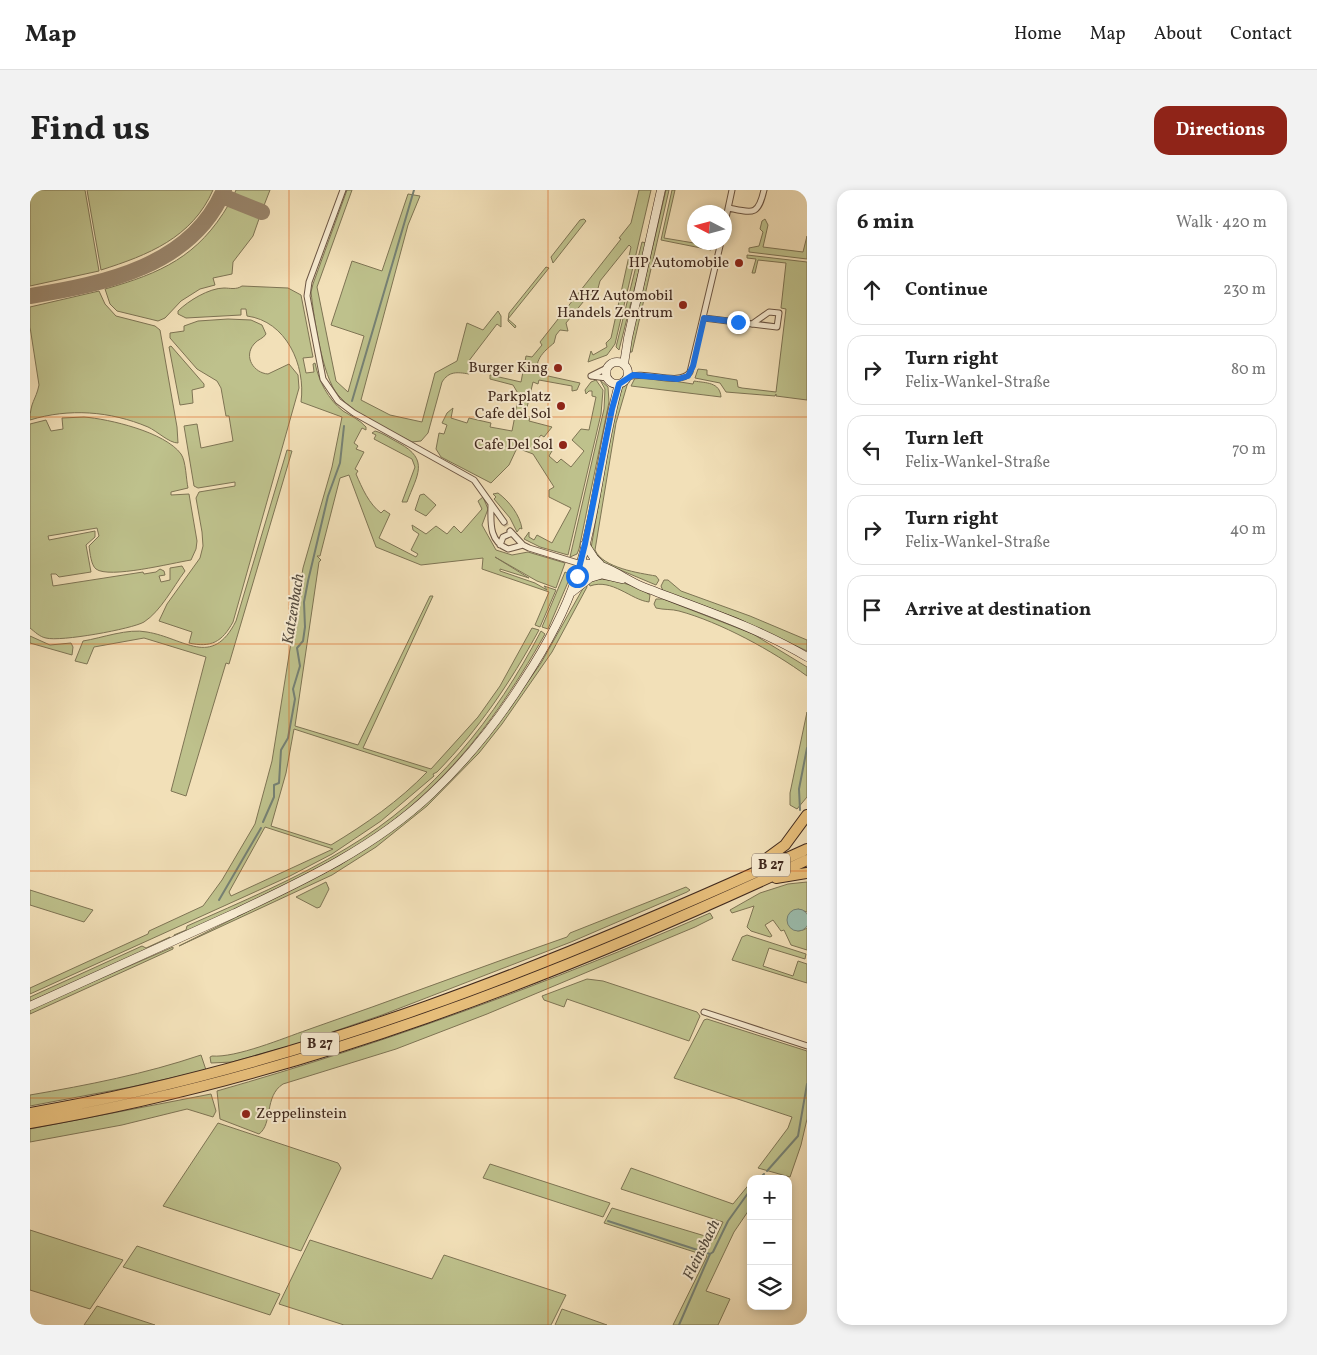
<!DOCTYPE html>
<meta charset="utf-8">
<style>
body{margin:0;font-family:Vollkorn,serif;background:#f2f2f2;color:#222}
.controls{position:absolute;right:15px;bottom:15px;display:grid;overflow:hidden;border-radius:10px;box-shadow:0 2px 8px #0003}
.controls button{width:45px;height:45px;display:grid;place-items:center;padding:0;border:0;border-bottom:1px solid #e0e0e0;background:#fff;color:#222;font:25px sans-serif}
.compass{position:absolute;left:657px;top:15px;width:45px;height:45px;border-radius:50%;background:#fff;box-shadow:0 2px 8px #0003;rotate:276deg}
.stop{position:absolute;width:15px;height:15px;margin:-11px;border:4px solid #1a73e8;border-radius:50%;background:#fff}
.stop.end{background:#1a73e8;border-color:#fff;box-shadow:0 1px 5px #0008}
.list{margin:0;padding:0;list-style:none}
h2{display:flex;justify-content:space-between;align-items:center;height:65px;margin:0;padding:0 20px;font-size:21px}
h2 small{font-size:16px;font-weight:400;color:#767676}
.list li{display:grid;grid-template-columns:32px 1fr auto;gap:15px;align-items:center;box-sizing:border-box;height:70px;margin:0 10px 10px;padding:0 10px;border:1px solid #e0e0e0;border-radius:15px}
.list b{display:block;font-size:19px;white-space:nowrap}
.list p{margin:0;font-size:16px;white-space:nowrap;color:#767676}
.list em{font-size:16px;font-style:normal;color:#767676}
.icon{flex:none;width:28px;height:28px;fill:none;stroke:currentColor;stroke-width:2;stroke-linecap:round;stroke-linejoin:round}
.map{position:relative;flex:none;width:777px;height:1135px;overflow:hidden;border-radius:15px}
header{display:flex;align-items:center;gap:30px;box-sizing:border-box;height:70px;padding:0 25px;background:#fff;border-bottom:1px solid #e0e0e0}
header strong{font-size:24px}
nav{display:flex;gap:28px;margin-inline-start:auto;font-size:18px}
.intro{display:flex;align-items:center;justify-content:space-between;box-sizing:border-box;height:120px;padding:0 30px}
h1{margin:0;font-size:35px}
.button{padding:12px 22px;border-radius:15px;background:#8f2418;color:#fff;font-size:18px;font-weight:700}
main{display:flex;gap:30px;padding:0 30px}
aside{flex:1;background:#fff;border-radius:15px;box-shadow:0 2px 8px #0003}
.map>svg:first-child{display:block}
</style>
<header>
<strong>Map</strong>
<nav><a>Home</a><a>Map</a><a>About</a><a>Contact</a></nav>
</header>
<div class="intro"><h1>Find us</h1><a class="button">Directions</a></div>
<main>
<div class="map">
<svg width="777" height="1135" viewBox="0 0 777 1135">
<rect width="100%" height="100%" fill="#f2e0b8"/>
<filter id="stains"><feTurbulence type="fractalNoise" baseFrequency=".004" numOctaves="4"/><feColorMatrix values="0 0 0 0 .2 0 0 0 0 .09 0 0 0 0 .02 0 0 0 .5 -.17"/></filter>
<radialGradient id="worn" r=".72"><stop offset=".6" stop-color="#630" stop-opacity="0"/><stop offset="1" stop-color="#630" stop-opacity=".3"/></radialGradient>
<!-- green -->
<path fill="#bec18c" stroke="#7e7454" fill-rule="evenodd" d="M 0,0 L 55,0 L 69,81 L 0,96 Z
M 57,0 L 183,0 C 162,48 118,65 71,80 Z
M 206,0 L 240,0 L 233,18 L 203,7 Z
M 317,0 L 322,0 L 287,97 L 306,191 L 318,202 L 334,146 L 301,135 L 322,71 L 352,81 L 378,4 L 390,6 L 378,35 L 331,210 L 360,225 L 392,232 L 405,183 L 427,171 L 437,133 L 453,140 L 468,121 L 471,126 L 471,137 L 467,134 L 438,172 L 441,175 L 439,184 C 427,182 419,181 412,192 L 398,243 L 391,251 L 382,252 C 358,239 326,226 308,205 C 292,186 284,128 281,102 L 283,94 Z
M 609,0 L 621,0 L 585,154 L 577,165 L 558,172 L 561,161 L 563,165 L 577,157 L 576,153 L 581,148 L 601,57 L 599,55 L 570,91 L 567,102 L 558,106 L 536,133 L 538,141 L 530,140 L 526,145 L 524,153 C 517,159 502,170 509,184 L 550,193 L 547,200 L 542,201 L 542,196 L 509,190 L 508,194 L 503,192 L 495,226 L 500,227 L 499,231 L 522,237 L 514,247 L 511,245 L 507,250 L 522,261 L 519,266 L 527,273 L 531,269 L 541,277 L 554,261 L 542,250 L 551,239 L 559,240 L 566,207 L 562,206 L 562,201 L 559,201 L 556,204 L 555,200 L 561,192 L 566,190 L 573,200 L 571,224 L 538,365 L 510,357 L 494,349 L 499,342 L 499,347 L 504,350 L 507,345 L 522,353 L 541,318 L 519,307 L 519,300 L 524,297 L 503,264 L 487,258 L 479,275 L 461,293 L 411,267 L 406,259 L 409,243 L 414,244 L 417,235 L 412,233 L 417,223 L 423,218 L 421,228 L 437,233 L 439,228 L 461,233 L 460,237 L 482,241 L 489,205 L 483,195 L 460,189 L 460,185 L 491,192 L 496,166 L 502,167 L 512,155 L 510,152 L 591,49 L 589,48 L 601,33 Z
M 636,0 L 639,0 L 602,162 L 598,162 Z
M 642,0 L 645,0 L 634,48 L 682,56 L 681,60 L 631,50 Z
M 199,14 L 230,26 L 223,46 L 203,72 L 202,84 L 183,88 L 185,95 L 170,99 L 151,111 L 135,128 L 128,131 L 87,121 L 80,114 L 75,99 C 131,83 168,67 199,14 Z
M 554,29 L 556,31 L 523,73 L 521,67 L 550,30 Z
M 735,29 L 738,35 L 733,57 L 773,62 L 777,46 L 777,69 L 719,62 L 719,58 L 729,56 L 733,42 L 730,39 L 732,31 Z
M 612,52 L 616,53 L 589,160 L 586,157 Z
M 717,65 L 777,72 L 777,210 L 746,206 L 746,204 L 745,206 L 696,202 L 690,193 L 665,188 L 668,179 L 677,180 L 677,185 L 707,190 L 708,197 L 712,198 L 746,202 L 756,119 L 751,118 L 756,73 L 728,70 L 725,83 L 722,83 L 726,69 L 717,68 Z
M 516,77 L 519,78 L 478,129 L 486,136 L 485,138 L 478,131 L 479,123 Z
M 212,96 L 258,98 L 271,105 L 283,167 L 273,168 L 276,183 L 284,182 L 283,174 L 285,173 C 289,192 298,209 313,221 C 321,226 330,230 336,237 L 336,240 L 332,238 L 324,253 L 328,256 L 326,259 L 334,262 L 325,279 L 328,281 L 326,284 C 332,298 339,314 351,323 L 354,320 L 360,324 L 349,348 L 386,367 L 388,364 L 381,360 L 389,344 L 383,340 L 382,335 L 396,344 L 406,336 L 417,344 L 424,336 L 431,343 L 452,319 L 448,311 L 453,307 L 458,319 L 452,335 L 466,360 L 482,365 L 498,362 L 535,373 L 526,398 L 507,391 L 465,367 L 499,388 L 470,379 L 470,381 L 505,393 L 517,400 L 514,396 L 526,400 L 510,437 L 505,435 L 519,402 L 452,379 L 453,368 L 391,375 L 346,357 L 319,285 L 310,288 L 290,366 L 287,366 L 291,370 L 289,372 L 265,536 L 328,555 L 400,406 L 403,406 L 333,558 L 401,579 L 448,527 L 470,496 L 502,438 L 509,440 C 480,493 449,539 407,582 L 403,584 L 404,586 L 351,631 L 302,664 L 260,686 L 0,804 L 0,798 L 118,744 L 119,741 L 173,716 L 192,690 L 225,634 L 242,571 L 273,378 L 302,277 L 312,227 L 271,212 C 276,175 256,131 217,126 L 216,119 L 211,119 L 211,125 L 156,128 L 148,124 L 148,121 C 158,111 179,98 194,98 C 200,98 206,100 212,96 ZM 264,539 L 397,582 C 369,611 336,634 301,655 L 241,636 L 256,583 ZM 235,637 L 303,659 L 201,706 L 199,702 Z
M 69,101 L 75,114 L 86,126 L 125,136 L 130,140 L 147,237 L 148,253 C 139,253 127,241 118,237 C 80,221 39,218 0,230 C 0,212 6,210 9,195 L 0,137 L 0,117 Z
M 198,129 L 221,130 L 232,135 L 236,144 C 233,149 228,149 224,154 C 213,167 224,183 238,184 L 259,174 L 268,185 L 269,198 L 203,432 C 192,452 181,458 159,453 L 162,442 L 129,431 L 137,414 L 170,368 L 173,356 L 172,342 L 166,308 L 169,302 L 205,296 L 205,292 L 168,298 L 164,296 L 154,236 L 167,234 L 171,258 L 203,251 L 199,226 L 196,226 L 191,198 L 187,191 L 167,179 L 140,148 L 140,143 L 154,141 L 154,136 L 168,131 Z
M 141,156 L 174,194 L 174,197 L 162,200 L 163,213 L 150,215 L 139,157 Z
M 618,187 L 663,194 L 664,191 C 676,193 690,192 691,207 L 601,196 L 605,188 Z
M 570,190 L 578,197 L 579,212 L 549,359 L 547,364 L 540,367 L 574,219 L 575,199 Z
M 598,192 L 586,233 L 565,360 C 573,378 609,383 626,386 L 629,390 L 626,395 L 569,371 L 561,358 L 583,231 L 592,197 Z
M 54,227 C 79,229 135,242 151,264 C 156,271 156,289 158,298 L 141,302 L 141,305 L 159,304 L 167,351 L 166,359 L 161,370 C 142,373 79,389 66,379 C 61,375 60,363 59,356 L 69,346 L 67,338 L 18,346 L 19,350 L 65,341 L 65,347 L 56,355 L 61,382 L 29,387 L 26,384 L 21,384 L 23,396 L 113,382 L 114,384 L 126,382 L 130,379 L 134,381 L 135,385 L 129,386 L 131,392 L 140,390 L 140,378 L 152,376 L 155,381 C 143,397 131,421 114,432 C 102,439 30,452 16,448 C 10,447 5,442 0,438 L 0,234 L 16,230 L 21,241 L 33,239 L 32,228 Z
M 345,241 C 353,243 361,249 369,253 C 400,270 387,285 377,312 L 372,312 L 385,277 L 382,269 L 344,249 L 346,245 L 342,243 Z
M 257,260 L 262,261 L 199,474 L 196,473 L 156,606 L 141,601 L 176,467 L 114,448 L 64,457 L 57,474 L 45,471 L 53,451 C 72,448 98,438 117,442 C 154,448 182,479 206,431 Z
M 468,303 C 479,311 490,325 492,339 L 490,338 L 487,342 L 480,328 L 464,309 L 466,307 L 463,304 Z
M 394,304 L 406,315 L 396,326 L 385,320 L 390,305 Z
M 535,382 L 541,385 L 518,439 L 512,437 Z
M 566,389 C 582,389 607,395 620,405 L 619,412 C 601,410 582,388 560,396 L 558,392 Z
M 634,390 L 638,390 L 651,401 L 720,426 L 777,450 L 777,461 L 707,428 L 633,401 L 631,396 Z
M 556,393 L 557,397 L 522,462 L 472,534 L 449,563 L 397,616 L 346,657 L 302,685 L 149,756 L 310,675 L 372,632 L 470,531 L 511,473 Z
M 626,409 L 633,409 L 723,444 L 777,477 L 777,486 C 743,461 690,432 649,421 C 642,419 634,420 626,418 L 624,414 Z
M 511,441 L 515,444 C 454,552 390,626 279,685 C 236,708 189,726 144,747 L 144,745 L 156,740 L 157,736 C 211,712 266,689 317,658 C 403,607 466,528 511,441 Z
M 0,446 L 20,455 L 41,453 L 43,457 L 42,465 L 0,453 Z
M 777,522 L 777,607 L 767,619 L 760,615 L 760,603 Z
M 296,692 L 299,699 L 290,717 L 287,718 L 266,707 Z
M 777,692 L 777,722 L 768,719 L 759,727 C 759,738 766,745 777,738 L 777,760 L 761,755 L 754,740 L 751,741 L 743,730 L 735,735 L 742,746 L 740,747 L 721,741 L 717,737 L 724,716 L 702,723 L 700,720 L 730,703 L 758,694 Z
M 656,697 L 660,700 L 657,702 L 541,752 L 352,825 L 267,854 L 202,872 L 181,873 L 180,867 L 182,866 C 206,868 254,848 277,840 C 364,810 450,777 537,747 L 540,743 Z
M 0,700 L 63,720 L 54,732 L 0,715 Z
M 680,723 L 683,728 L 665,737 L 457,824 L 366,859 L 253,894 C 234,906 243,934 229,944 L 190,929 L 187,901 C 355,853 520,793 680,723 Z
M 717,745 L 776,764 L 775,769 L 739,758 L 733,776 L 763,786 L 768,771 L 777,774 L 777,793 L 702,770 L 712,747 Z
M 140,747 L 140,749 L 0,812 L 0,807 L 112,756 L 116,758 Z
M 143,757 L 143,759 L 0,824 L 0,819 Z
M 557,789 L 573,791 L 667,822 L 670,826 L 659,851 L 537,809 L 534,817 L 514,810 L 512,806 Z
M 677,829 L 777,861 L 777,929 L 771,955 L 760,987 L 728,978 L 758,938 L 762,927 L 644,888 L 674,830 Z
M 171,865 L 176,880 L 101,897 L 0,916 L 0,905 C 58,895 115,884 171,865 Z
M 181,904 L 186,921 L 183,927 L 157,919 L 92,935 L 0,952 L 0,939 Z
M 188,933 L 308,973 L 311,978 L 271,1061 L 133,1016 Z
M 460,974 L 580,1013 L 573,1027 L 453,988 Z
M 601,978 L 703,1014 L 721,992 L 721,1017 L 704,1042 L 676,1101 L 700,1109 L 688,1135 L 643,1135 L 677,1066 L 574,1033 L 582,1018 L 685,1049 L 693,1032 L 591,999 Z
M 0,1040 L 93,1070 L 60,1119 L 0,1100 Z
M 280,1050 L 402,1089 L 414,1065 L 536,1105 L 521,1135 L 314,1135 L 249,1114 Z
M 107,1056 L 250,1104 L 240,1125 L 93,1077 Z
M 67,1116 L 125,1135 L 54,1135 Z
M 532,1119 L 577,1135 L 525,1135 Z"/>
<!-- water -->
<path fill="#9bbdae" stroke="#768174" d="M757 730a11 11 0 1 1 22 0a11 11 0 1 1-22 0Z"/>
<g fill="none" stroke-linecap="round" stroke-linejoin="round">
<!-- stream -->
<path stroke="#768174" stroke-width="2" d="M 322,211 L 384,0
M 770,620 L 769,599 L 777,558
M 233,632 L 244,607 L 244,595 L 249,593 L 251,560 L 258,548 L 265,509 L 263,499 L 270,476 L 267,458 L 273,451 L 275,437 L 274,412 L 278,391 L 298,306 L 310,273 L 314,236
M 189,710 L 231,638
M 737,981 L 768,946 L 777,894
M 729,989 L 734,984
M 578,1031 L 680,1064
M 649,1135 L 680,1064 L 683,1062 L 698,1031 L 721,999"/>
<!-- taxiway -->
<path stroke="#98846a" stroke-width="16" d="M 192,6 L 232,22
M 0,106 C 74,94 162,76 194,0"/>
<!-- street-tunnel -->
<path stroke="#cebb99" stroke-width="5" stroke-dasharray="5 2.5" stroke-linecap="butt" d="M 474,332 L 480,341"/>
<defs>
<path id="street" d="M 313,0 L 279,92 L 277,106 L 293,189 L 308,211 L 324,223 L 444,290 L 474,332
M 699,18 C 723,23 728,26 734,0
M 694,37 L 702,0
M 674,128 L 747,137 L 749,123 L 739,122 L 722,134
M 561,186 L 577,178
M 561,186 L 577,188
M 598,187 C 615,180 650,197 660,182 L 691,52
M 461,314 C 461,331 458,351 478,359 L 493,355
M 480,341 L 493,355 L 499,358 L 551,374
M 470,355 L 473,347 L 482,343
M 674,822 L 777,856"/>
<path id="secondary" d="M576 183a11 11 0 1 1 22 0a11 11 0 1 1-22 0Z
M 594,174 L 598,148 L 631,0
M 555,354 L 564,368 L 570,374
M 551,374 C 572,370 592,388 611,396 C 667,418 725,436 777,467
M 551,374 L 558,381 L 592,389
M 542,402 L 560,388 L 570,385
M 0,816 C 69,785 137,754 205,723 C 275,690 345,657 401,604 C 437,570 468,531 494,490 C 515,458 534,424 546,388 C 567,327 571,257 589,194"/>
<path id="highway" d="M 728,675 L 755,655 L 777,625
M 746,688 L 777,683
M 0,923 C 273,876 527,773 777,659
M 0,933 C 271,887 528,786 777,670"/>
</defs>
<!-- street casing -->
<use href="#street" stroke="#6c5644" stroke-width="7"/>
<!-- secondary casing -->
<use href="#secondary" stroke="#3f281d" stroke-width="9"/>
<!-- highway casing -->
<use href="#highway" stroke="#3f281d" stroke-width="12"/>
<!-- street -->
<use href="#street" stroke="#f7ebd1" stroke-width="5"/>
<!-- secondary -->
<use href="#secondary" stroke="#f7ebd1" stroke-width="8"/>
<!-- highway -->
<use href="#highway" stroke="#e9c07c" stroke-width="10"/>
</g>
<g fill="none" stroke-linecap="round" stroke-linejoin="round">
<!-- route -->
<path stroke="#1a73e8" stroke-width="6" d="M 547,386 L 555,354 L 582,219 L 589,194 L 603,185 L 648,189 L 658,186 L 663,176 L 674,128 L 708,132"/>
</g>
<!-- grid -->
<path fill="none" stroke="#d7540e" stroke-width="1" stroke-opacity="0.55" d="M 259,0 L 259,1135M 518,0 L 518,1135M 0,227 L 777,227M 0,454 L 777,454M 0,681 L 777,681M 0,908 L 777,908"/>
<!-- markers -->
<g fill="#8f2418" stroke="#f7ebd1" stroke-width="2">
<circle cx="709" cy="73" r="5"/>
<circle cx="653" cy="115" r="5"/>
<circle cx="528" cy="178" r="5"/>
<circle cx="531" cy="216" r="5"/>
<circle cx="533" cy="255" r="5"/>
<circle cx="216" cy="924" r="5"/>
</g>
<g text-anchor="middle" dominant-baseline="central" stroke-width="4" stroke-linejoin="round" paint-order="stroke">
<!-- shield labels -->
<g fill="#f7ebd1" stroke="#766253" stroke-width="1">
<rect x="722" y="663.5" width="38" height="23" rx="4"/>
<rect x="271" y="842.5" width="38" height="23" rx="4"/>
</g>
<g font-size="14" font-weight="bold" fill="#3f281d">
<text x="741" y="675">B 27</text>
<text x="290" y="854">B 27</text>
</g>
<!-- poi labels -->
<g font-size="15" fill="#3f281d" stroke="#f7ebd1" text-anchor="end">
<text x="699" y="73">HP Automobile</text>
<text x="643" y="106">AHZ Automobil<tspan x="643" dy="17">Handels Zentrum</tspan></text>
<text x="518" y="178">Burger King</text>
<text x="521" y="207">Parkplatz<tspan x="521" dy="17">Cafe del Sol</tspan></text>
<text x="523" y="255">Cafe Del Sol</text>
<text x="226" y="924" text-anchor="start">Zeppelinstein</text>
</g>
<!-- water labels -->
<g font-size="16" font-style="italic" fill="#564d41" stroke="#f7ebd1">
<text transform="translate(264 419) rotate(-81)">Katzenbach</text>
<text transform="translate(672 1060) rotate(-64)">Fleinsbach</text>
</g>
</g>
<rect width="100%" height="100%" filter="url(#stains)"/>
<rect width="100%" height="100%" fill="url(#worn)"/>
</svg>
<div class="controls">
<button>+</button>
<button>−</button>
<button><svg class="icon" aria-label="layers" viewBox="0 0 24 24"><path d="M12 4l9 5-9 5-9-5zM3 14l9 5 9-5"/></svg></button>
</div>
<svg class="compass" viewBox="-18 -18 36 36"><path d="M0-13l5 13h-10z" fill="#e53935"/><path d="M0 13l5-13h-10z" fill="#767676"/></svg>
<div class="stop" style="left:547px;top:386px"></div>
<div class="stop end" style="left:708px;top:132px"></div>
</div>
<aside>
<h2>6 min<small>Walk · 420 m</small></h2>
<ul class="list">
<li><svg class="icon" aria-label="ahead" viewBox="0 0 24 24"><path d="M12 20V5M6 11l6-6 6 6"/></svg><div><b>Continue</b></div><em>230 m</em></li>
<li><svg class="icon" aria-label="right" viewBox="0 0 24 24"><path d="M7 20v-9h11M14 6l5 5-5 5"/></svg><div><b>Turn right</b><p>Felix-Wankel-Straße</p></div><em>80 m</em></li>
<li><svg class="icon" aria-label="left" viewBox="0 0 24 24"><path d="M17 20v-9H6M10 6l-5 5 5 5"/></svg><div><b>Turn left</b><p>Felix-Wankel-Straße</p></div><em>70 m</em></li>
<li><svg class="icon" aria-label="right" viewBox="0 0 24 24"><path d="M7 20v-9h11M14 6l5 5-5 5"/></svg><div><b>Turn right</b><p>Felix-Wankel-Straße</p></div><em>40 m</em></li>
<li><svg class="icon" aria-label="arrive" viewBox="0 0 24 24"><path d="M6 21V4h12l-3 4 3 4H6"/></svg><div><b>Arrive at destination</b></div></li>
</ul>
</aside>
</main>
